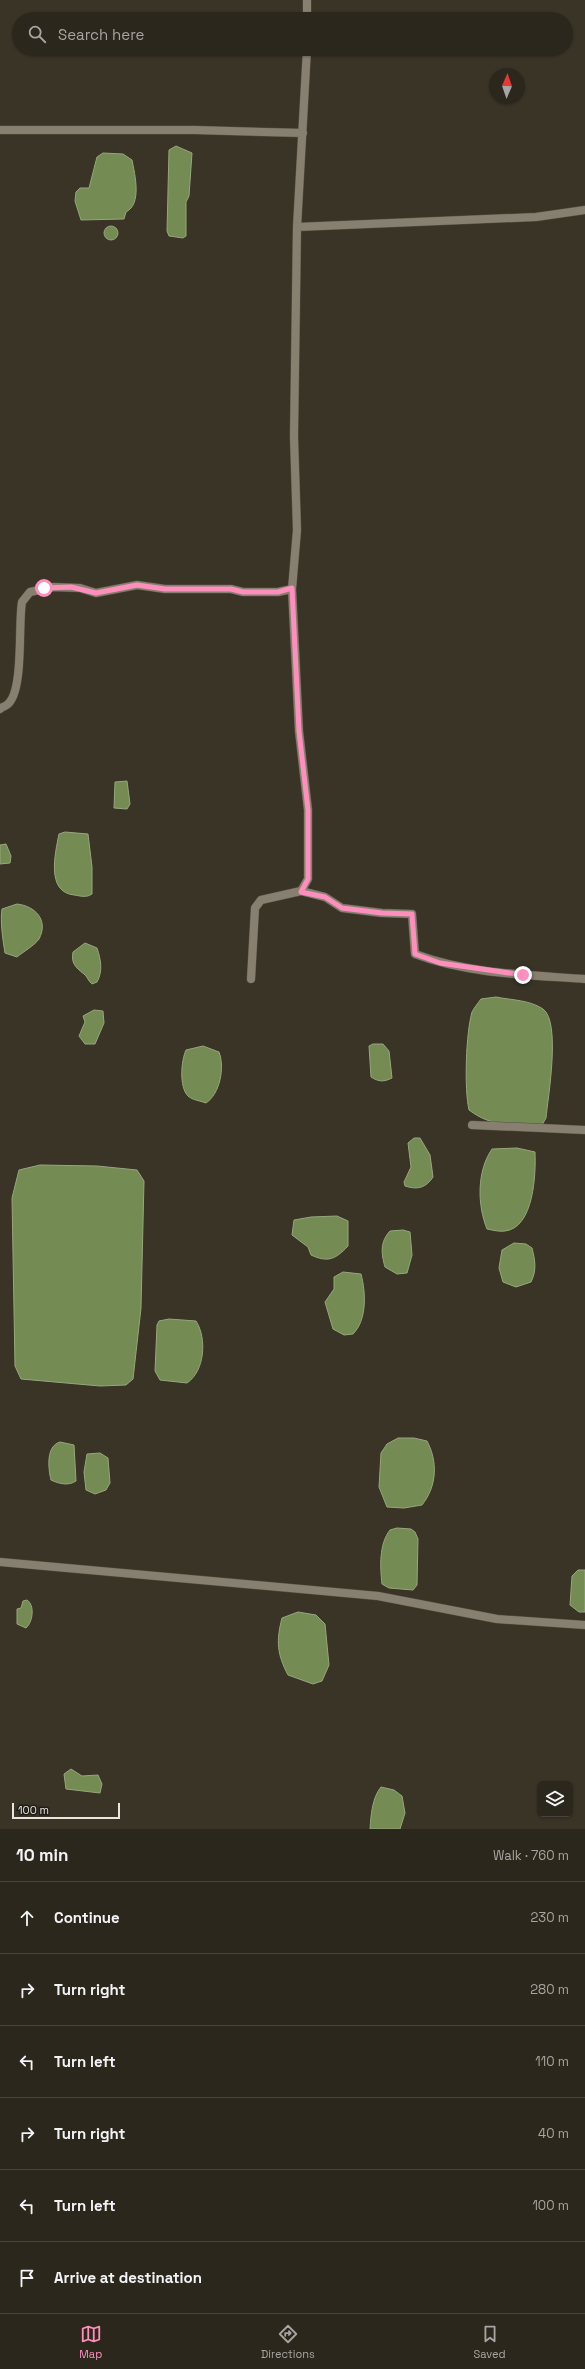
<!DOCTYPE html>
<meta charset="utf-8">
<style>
body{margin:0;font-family:"Space Grotesk",sans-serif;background:#342f25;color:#f1f3f6}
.controls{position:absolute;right:12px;bottom:12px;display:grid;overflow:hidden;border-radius:6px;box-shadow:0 1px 3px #0004}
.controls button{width:36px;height:36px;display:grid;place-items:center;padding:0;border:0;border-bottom:1px solid #48443b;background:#2c271c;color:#f1f3f6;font:20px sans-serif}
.compass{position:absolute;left:489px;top:68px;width:36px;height:36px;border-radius:50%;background:#2c271c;box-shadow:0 1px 3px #0004;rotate:2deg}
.scale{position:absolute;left:12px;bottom:10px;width:108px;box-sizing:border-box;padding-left:4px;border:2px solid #eae6de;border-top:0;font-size:11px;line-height:14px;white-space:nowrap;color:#eae6de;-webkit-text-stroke:3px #1e1c16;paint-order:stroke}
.stop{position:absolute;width:12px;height:12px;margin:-9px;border:3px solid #fe8ebc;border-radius:50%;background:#fff}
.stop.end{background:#fe8ebc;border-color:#fff;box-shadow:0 1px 4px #0008}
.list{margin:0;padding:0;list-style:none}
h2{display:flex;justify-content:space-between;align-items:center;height:52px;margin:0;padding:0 16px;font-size:17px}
h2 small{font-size:13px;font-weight:400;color:#a6a5a3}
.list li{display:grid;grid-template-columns:26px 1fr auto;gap:12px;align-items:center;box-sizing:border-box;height:72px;padding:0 16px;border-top:1px solid #48443b}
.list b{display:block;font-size:15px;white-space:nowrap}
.list em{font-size:13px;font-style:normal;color:#a6a5a3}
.icon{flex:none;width:22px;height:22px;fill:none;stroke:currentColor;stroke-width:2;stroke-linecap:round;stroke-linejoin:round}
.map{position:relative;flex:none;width:585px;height:1829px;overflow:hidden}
.search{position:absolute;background:#2c271c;box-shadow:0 1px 3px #0004;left:12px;right:12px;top:12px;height:44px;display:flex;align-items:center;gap:10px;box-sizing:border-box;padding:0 14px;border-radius:22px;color:#a6a5a3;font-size:15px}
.sheet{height:484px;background:#2c271c}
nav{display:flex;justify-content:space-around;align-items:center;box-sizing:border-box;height:56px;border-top:1px solid #48443b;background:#2c271c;font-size:11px;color:#a6a5a3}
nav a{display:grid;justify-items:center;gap:2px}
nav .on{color:#fe8ebc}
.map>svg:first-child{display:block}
</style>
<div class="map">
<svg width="585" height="1829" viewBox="0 0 585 1829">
<rect width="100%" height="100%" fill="#3a3426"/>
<!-- water -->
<path fill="#748b53" stroke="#97a67d" d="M 176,146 L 192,153 L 189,196 L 186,202 L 186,236 L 183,238 L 169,236 L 167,231 L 169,150 Z
M 103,153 L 123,154 L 132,160 C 135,175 142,204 126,212 L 124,219 L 81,220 L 75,201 L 76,192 L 80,188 L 89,188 L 97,157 Z
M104 233a7 7 0 1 1 14 0a7 7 0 1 1-14 0Z
M 127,781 L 130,804 L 127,809 L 114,808 L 115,782 Z
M 65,832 L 88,834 L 92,867 L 92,894 C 86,898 81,896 74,895 C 46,892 55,854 59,834 Z
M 6,844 L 11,856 L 10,863 L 0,864 L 0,845 Z
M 17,904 C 35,906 49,920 39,939 C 35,945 23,952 17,957 L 5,953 C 3,941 0,921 2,909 Z
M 85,943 L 97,948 C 101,960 103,971 97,982 L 92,984 C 88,981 87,976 84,974 C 75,967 71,963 73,952 Z
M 496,997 C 511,1000 530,1000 543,1009 C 561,1022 548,1097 546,1118 L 542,1125 C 512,1124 493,1128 469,1110 C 464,1088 466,1033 472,1012 C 474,1008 478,1003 481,999 Z
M 94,1010 L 103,1011 L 104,1023 L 95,1044 L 85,1044 L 79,1036 L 85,1022 L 83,1016 Z
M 373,1044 L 383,1044 L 389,1051 L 392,1078 C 384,1082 379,1082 371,1077 L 369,1046 Z
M 203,1046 L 219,1052 C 225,1067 220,1094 206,1103 C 201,1101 192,1100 188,1096 C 179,1087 181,1061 186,1050 Z
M 414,1138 L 420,1138 L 430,1155 L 433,1177 C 426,1188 417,1190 405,1186 L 404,1182 L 411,1167 L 408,1143 Z
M 517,1148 L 535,1152 C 536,1173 534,1228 505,1231 C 500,1232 492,1230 487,1229 C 477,1204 477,1171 492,1149 Z
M 40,1165 L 97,1166 L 137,1170 L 144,1181 L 141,1308 L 133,1379 L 126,1385 L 100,1386 L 21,1379 L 15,1366 L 12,1198 L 19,1170 Z
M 337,1216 L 348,1221 L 348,1246 C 336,1259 328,1263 311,1255 L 308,1247 L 292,1235 L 294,1220 L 311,1217 Z
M 403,1230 L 410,1232 L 412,1255 L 407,1273 L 397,1274 L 385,1267 C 381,1253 380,1242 390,1231 Z
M 514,1243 L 526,1244 L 532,1248 C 535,1260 537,1270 531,1282 L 516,1287 L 503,1282 L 499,1268 L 502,1250 Z
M 343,1272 L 361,1274 C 366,1293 367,1320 353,1334 L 344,1335 L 333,1329 L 325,1302 L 334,1289 L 334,1277 Z
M 169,1319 L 196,1321 C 207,1338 205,1371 187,1383 L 160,1380 L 155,1371 L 157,1325 L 159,1321 Z
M 398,1438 L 414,1438 L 427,1441 C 438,1462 437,1486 422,1505 L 404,1508 L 387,1507 L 379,1487 L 381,1453 L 387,1444 Z
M 60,1442 L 74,1445 L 76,1481 C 69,1486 59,1484 51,1480 C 48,1468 46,1446 60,1442 Z
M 100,1453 L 108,1458 L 110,1483 L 106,1490 L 95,1494 L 86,1490 L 84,1472 L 87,1454 Z
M 397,1528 L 411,1529 L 415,1532 L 418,1539 L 417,1585 L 413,1590 L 389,1588 L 382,1584 C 380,1567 379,1544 390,1530 Z
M 578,1570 L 585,1570 L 585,1612 L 579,1612 L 570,1605 L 572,1576 Z
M 27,1600 C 35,1605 33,1622 26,1628 L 17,1624 L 17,1609 L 21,1608 L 23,1601 Z
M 298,1612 L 316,1615 L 325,1624 L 329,1665 L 322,1681 L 313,1684 L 288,1675 C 277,1654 276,1641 282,1618 Z
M 71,1769 L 82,1776 L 98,1775 L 102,1784 L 100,1793 L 66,1789 L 64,1774 Z
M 381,1787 L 394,1790 L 402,1796 L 405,1813 L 400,1829 L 370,1829 C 371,1815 372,1798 381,1787 Z"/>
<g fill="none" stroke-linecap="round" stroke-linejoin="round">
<defs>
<path id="minor" d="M 307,19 L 307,0
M 0,130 L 195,130 L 303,133
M 297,227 L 536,217 L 585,210
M 0,709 C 2,707 6,706 8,704 C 24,690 18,624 22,602 L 30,592 L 53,587 L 80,588 L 96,593 L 137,585 L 165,589 L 231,589 L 243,592 L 278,592 L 292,589
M 301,891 L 308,879 L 308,810 L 299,731 L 292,589 L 297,530 L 294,437 L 297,227 L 307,49
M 251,979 L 255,908 L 261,900 L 301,891 L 325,897 L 342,908 L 382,913 L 412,914 L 415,954 C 468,974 529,975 585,979
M 472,1125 L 585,1130
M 0,1562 L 378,1596 L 497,1619 L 585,1625"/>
</defs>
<!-- minor casing -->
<use href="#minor" stroke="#555144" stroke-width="9"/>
<!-- minor -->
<use href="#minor" stroke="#878070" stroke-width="8"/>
</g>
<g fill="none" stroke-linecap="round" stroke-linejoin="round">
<!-- route -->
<path stroke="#fe8ebc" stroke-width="5" d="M 44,588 L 71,587 L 96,593 L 137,585 L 165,589 L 231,589 L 243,592 L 278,592 L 292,588 L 299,731 L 308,810 L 308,879 L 301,892 L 325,897 L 342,908 L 382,913 L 412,914 L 415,954 L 440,963 L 523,975"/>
</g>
</svg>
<div class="controls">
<button><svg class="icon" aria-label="layers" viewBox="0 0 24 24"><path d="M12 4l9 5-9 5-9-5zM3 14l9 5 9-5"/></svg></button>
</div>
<svg class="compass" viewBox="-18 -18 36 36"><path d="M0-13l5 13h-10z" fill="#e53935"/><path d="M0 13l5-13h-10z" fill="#a6a5a3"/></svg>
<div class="scale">100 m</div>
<div class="stop" style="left:44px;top:588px"></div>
<div class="stop end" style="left:523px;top:975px"></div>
<div class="search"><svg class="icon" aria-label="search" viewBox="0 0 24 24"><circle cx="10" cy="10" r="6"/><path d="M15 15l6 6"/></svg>Search here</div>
</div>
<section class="sheet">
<h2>10 min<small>Walk · 760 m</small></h2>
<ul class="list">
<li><svg class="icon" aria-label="ahead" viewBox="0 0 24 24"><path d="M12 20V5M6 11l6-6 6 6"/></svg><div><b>Continue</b></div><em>230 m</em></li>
<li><svg class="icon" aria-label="right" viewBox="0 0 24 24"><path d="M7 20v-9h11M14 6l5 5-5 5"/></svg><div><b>Turn right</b></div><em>280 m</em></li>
<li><svg class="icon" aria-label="left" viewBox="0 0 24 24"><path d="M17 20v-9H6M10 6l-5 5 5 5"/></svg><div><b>Turn left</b></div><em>110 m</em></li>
<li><svg class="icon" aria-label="right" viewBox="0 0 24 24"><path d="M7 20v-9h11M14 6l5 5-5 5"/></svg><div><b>Turn right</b></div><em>40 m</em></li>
<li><svg class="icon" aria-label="left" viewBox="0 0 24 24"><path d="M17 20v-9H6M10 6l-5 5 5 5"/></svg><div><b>Turn left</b></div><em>100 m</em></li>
<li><svg class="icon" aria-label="arrive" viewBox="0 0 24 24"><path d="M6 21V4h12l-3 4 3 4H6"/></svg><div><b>Arrive at destination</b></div></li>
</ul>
</section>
<nav>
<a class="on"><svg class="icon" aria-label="map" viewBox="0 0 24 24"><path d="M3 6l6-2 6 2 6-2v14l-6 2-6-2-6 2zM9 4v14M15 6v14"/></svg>Map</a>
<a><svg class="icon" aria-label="directions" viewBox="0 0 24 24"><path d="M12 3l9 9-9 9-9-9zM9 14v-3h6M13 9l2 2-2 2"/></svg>Directions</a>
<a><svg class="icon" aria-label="saved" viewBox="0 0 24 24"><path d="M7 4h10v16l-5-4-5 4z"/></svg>Saved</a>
</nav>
